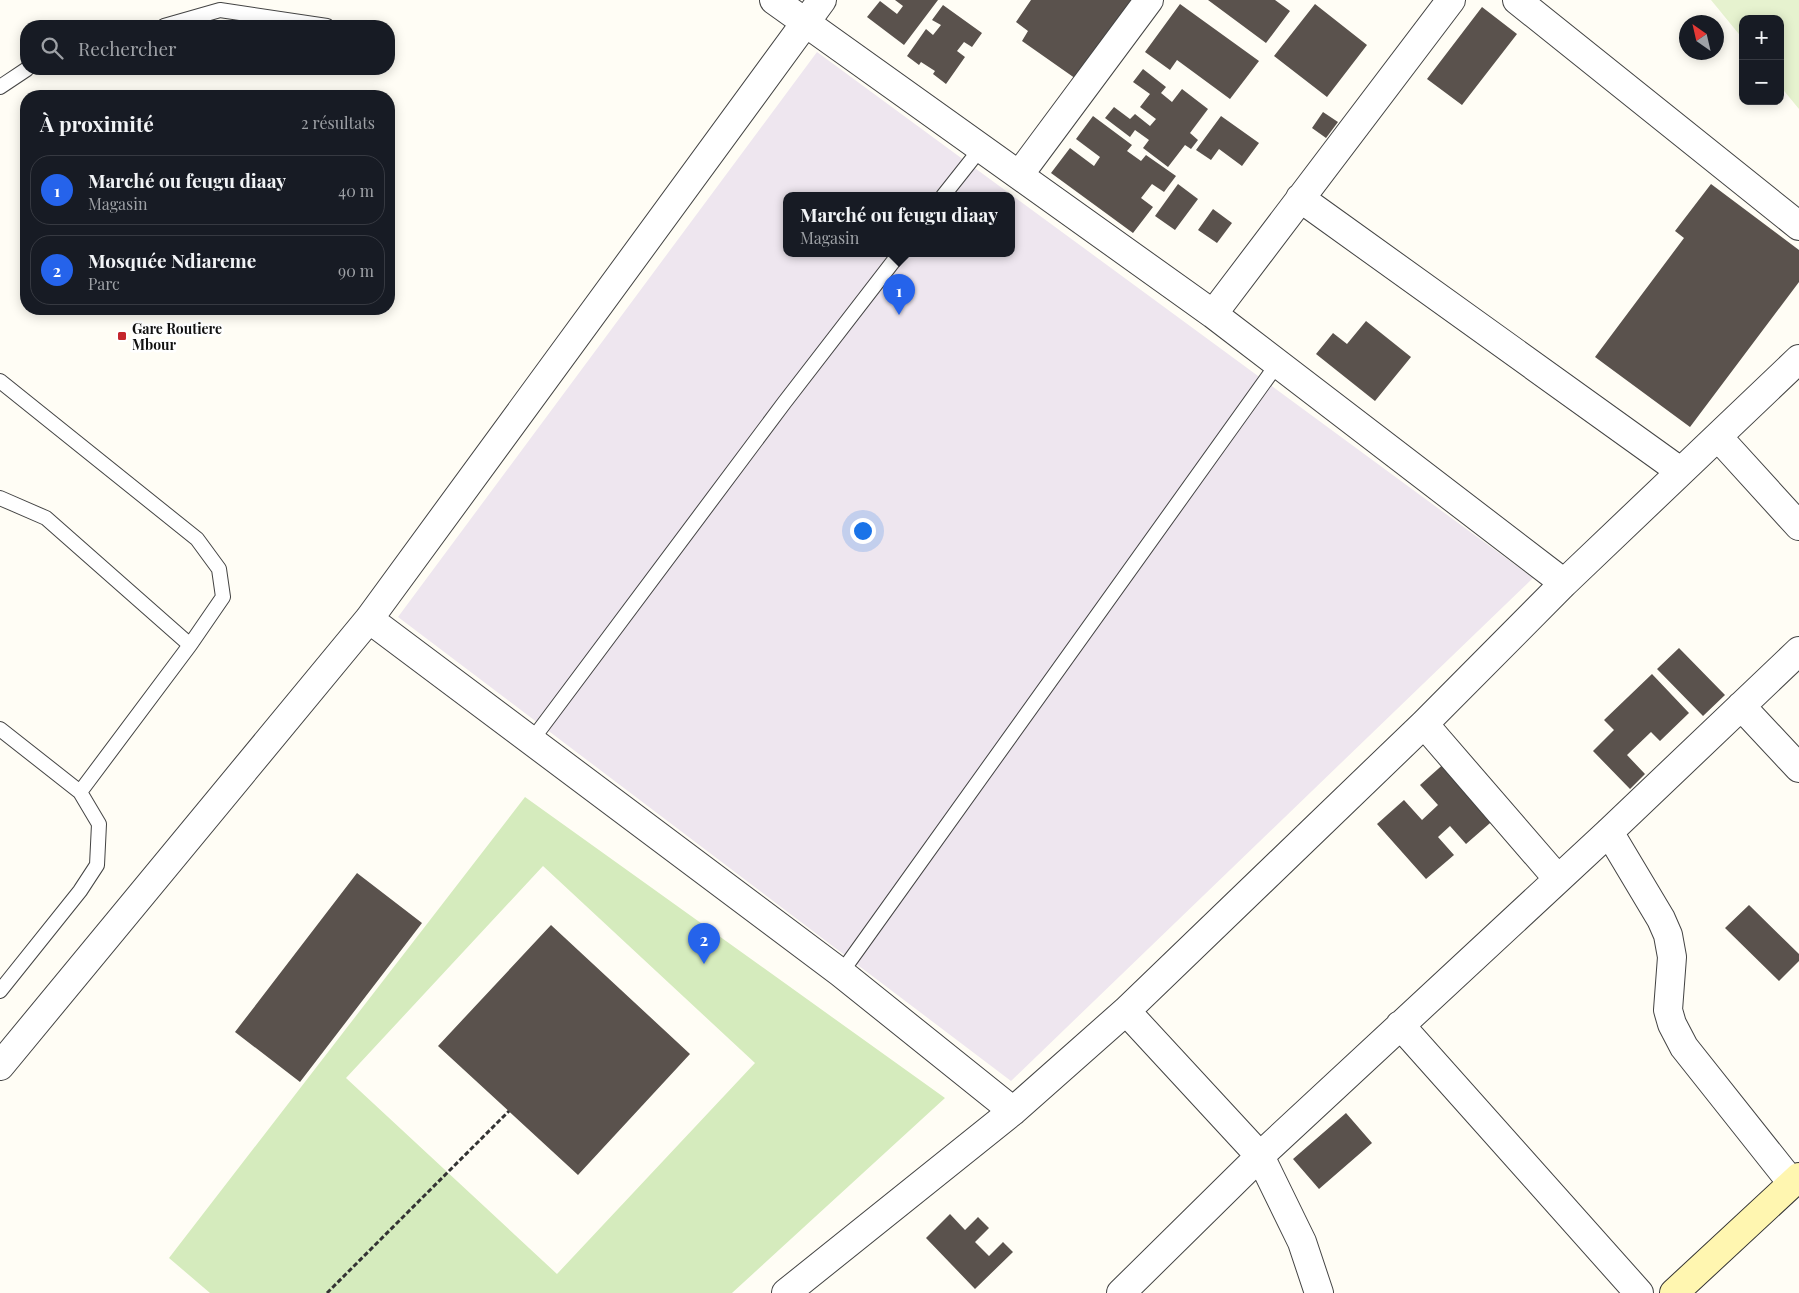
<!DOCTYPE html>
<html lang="fr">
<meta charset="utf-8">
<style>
body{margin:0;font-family:"Playfair Display",serif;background:#242831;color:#f1f3f6}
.controls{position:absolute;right:15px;top:15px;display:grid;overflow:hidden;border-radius:10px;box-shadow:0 2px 12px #0003}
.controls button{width:45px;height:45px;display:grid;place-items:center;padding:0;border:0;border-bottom:1px solid #363941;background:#171b24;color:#f1f3f6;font:25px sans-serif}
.compass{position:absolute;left:1679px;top:15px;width:45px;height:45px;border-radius:50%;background:#171b24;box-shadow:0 2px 12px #0003;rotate:326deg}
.you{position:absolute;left:862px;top:530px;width:18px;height:18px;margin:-12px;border:4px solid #fff;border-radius:50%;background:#1a73e8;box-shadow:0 0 0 8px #1a73e833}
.badge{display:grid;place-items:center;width:32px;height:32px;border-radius:50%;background:#2563eb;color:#fff;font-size:16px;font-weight:700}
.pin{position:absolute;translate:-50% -41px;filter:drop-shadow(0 1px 2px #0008)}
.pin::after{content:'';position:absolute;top:26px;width:18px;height:15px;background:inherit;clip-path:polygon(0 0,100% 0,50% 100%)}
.popup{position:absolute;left:783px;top:192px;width:232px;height:65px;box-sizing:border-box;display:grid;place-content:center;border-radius:10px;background:#171b24;filter:drop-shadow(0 1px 4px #0005);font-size:16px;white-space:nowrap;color:#9ea1a6}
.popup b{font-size:19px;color:#f1f3f6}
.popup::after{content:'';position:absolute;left:50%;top:100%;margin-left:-10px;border:10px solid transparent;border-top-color:#171b24}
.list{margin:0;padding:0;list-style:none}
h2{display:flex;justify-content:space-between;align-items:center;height:65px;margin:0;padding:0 20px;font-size:21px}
h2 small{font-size:16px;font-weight:400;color:#9ea1a6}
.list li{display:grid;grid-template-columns:32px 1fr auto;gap:15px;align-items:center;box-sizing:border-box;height:70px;margin:0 10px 10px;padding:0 10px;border:1px solid #363941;border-radius:20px}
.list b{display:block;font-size:19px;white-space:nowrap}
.list p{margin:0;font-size:16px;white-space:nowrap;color:#9ea1a6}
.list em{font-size:16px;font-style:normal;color:#9ea1a6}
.icon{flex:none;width:28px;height:28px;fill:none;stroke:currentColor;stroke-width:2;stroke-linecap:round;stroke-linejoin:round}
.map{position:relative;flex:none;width:1799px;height:1293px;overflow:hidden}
.search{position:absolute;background:#171b24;box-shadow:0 2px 12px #0003;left:20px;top:20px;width:375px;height:55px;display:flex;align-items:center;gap:12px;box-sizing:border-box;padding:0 18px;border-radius:20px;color:#9ea1a6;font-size:19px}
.panel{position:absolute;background:#171b24;box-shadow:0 2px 12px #0003;left:20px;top:90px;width:375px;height:225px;border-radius:20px}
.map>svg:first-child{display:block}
</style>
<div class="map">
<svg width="1799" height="1293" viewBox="0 0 1799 1293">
<rect width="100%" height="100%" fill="#fffdf5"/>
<!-- industrial -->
<path fill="#eee6ef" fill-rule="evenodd" d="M 817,52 L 1533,578 L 1011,1081 L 398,617 ZM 786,196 L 1012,196 L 1012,254 L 786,254 Z"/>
<!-- green -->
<path fill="#d5ebbd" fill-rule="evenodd" d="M 525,797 L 945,1098 L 732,1293 L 210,1293 L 169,1258 ZM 543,866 L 755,1063 L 557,1274 L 346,1078 Z"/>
<!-- pitch -->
<path fill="#e6f2cf" d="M 1711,0 L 1799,0 L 1799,109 L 1780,86 L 1780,19 L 1743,19 L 1743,39 Z"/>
<!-- building -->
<path fill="#5a524d" d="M 895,0 L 938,0 L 904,45 L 867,17 L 880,1 L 897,14 L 903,6 Z
M 1031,0 L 1137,0 L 1079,81 L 1022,41 L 1028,31 L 1016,22 Z
M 1208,0 L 1275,0 L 1290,11 L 1266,43 Z
M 1180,4 L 1259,61 L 1230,99 L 1177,60 L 1170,70 L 1145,52 Z
M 1315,4 L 1367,45 L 1327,97 L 1274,56 Z
M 943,5 L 982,33 L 972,47 L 964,42 L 957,51 L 965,57 L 946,84 L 933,74 L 935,71 L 921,62 L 919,65 L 907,56 L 926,29 L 933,35 L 941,25 L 932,20 Z
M 1482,7 L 1517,34 L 1462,105 L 1427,79 Z
M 1143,69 L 1166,87 L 1161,93 L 1172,102 L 1182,89 L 1208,109 L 1190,133 L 1198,140 L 1191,149 L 1185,145 L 1168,167 L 1143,148 L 1149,140 L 1135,130 L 1130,137 L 1105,118 L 1114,107 L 1130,119 L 1135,114 L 1150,126 L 1156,119 L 1140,107 L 1150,94 L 1133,82 Z
M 1323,112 L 1338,122 L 1326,138 L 1312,128 Z
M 1093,116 L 1132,145 L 1127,151 L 1141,161 L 1146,155 L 1176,176 L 1164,192 L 1152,184 L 1141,198 L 1153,207 L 1133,233 L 1051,173 L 1070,148 L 1094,166 L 1100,157 L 1076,139 Z
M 1221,116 L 1259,143 L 1242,166 L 1219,149 L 1211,160 L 1196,150 Z
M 1178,184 L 1198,199 L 1175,230 L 1155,216 Z
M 1711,184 L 1799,250 L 1799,282 L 1690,427 L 1595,357 L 1684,238 L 1675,231 Z
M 1213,209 L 1232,223 L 1217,243 L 1198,230 Z
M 1366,321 L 1411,357 L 1375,401 L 1316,354 L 1333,333 L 1347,344 Z
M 1679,648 L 1725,695 L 1703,716 L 1657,669 Z
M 1652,674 L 1689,713 L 1660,741 L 1651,732 L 1627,755 L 1645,774 L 1630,789 L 1593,751 L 1614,730 L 1604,720 Z
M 1447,761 L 1497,817 L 1466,844 L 1450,826 L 1438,837 L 1454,855 L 1426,879 L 1377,824 L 1404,800 L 1422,820 L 1438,805 L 1420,785 Z
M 357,873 L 422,923 L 300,1082 L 235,1032 Z
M 1749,905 L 1799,954 L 1799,961 L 1779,981 L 1725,928 Z
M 551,925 L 690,1054 L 578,1175 L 438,1046 Z
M 1346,1113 L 1372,1143 L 1319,1189 L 1293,1159 Z
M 950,1214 L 965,1230 L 978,1217 L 989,1228 L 975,1242 L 989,1256 L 1003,1242 L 1013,1252 L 975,1289 L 926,1238 Z"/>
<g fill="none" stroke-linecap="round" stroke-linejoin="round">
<defs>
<path id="lane" d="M 164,26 L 220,10 L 327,26
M 0,87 L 27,69
M 943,196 L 981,148
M 0,381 L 197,539 L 219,569 L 223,597 L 190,645 L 80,792
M 0,498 L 46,518 L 190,645
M 0,729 L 80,792 L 99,824 L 97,865 L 80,891 L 0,991
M 532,740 L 784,403 L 899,254
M 841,973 L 1278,363"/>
<path id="street" d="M 774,0 L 1213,314 L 1564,583
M 1517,0 L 1799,226
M 1019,175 L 1149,0
M 1300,198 L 1680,471
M 1213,314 L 1451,0
M 1718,437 L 1799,526
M 369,619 L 841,973 L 1013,1111
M 1741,706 L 1799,768
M 1424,724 L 1558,879
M 1609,832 L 1661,919 L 1668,935 L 1672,957 L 1668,1010 L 1672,1024 L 1684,1047 L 1792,1183
M 1126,1011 L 1260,1156 L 1302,1242 L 1319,1293
M 1400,1025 L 1639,1293
M 0,1066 L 369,619 L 822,0
M 786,1293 L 1013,1111 L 1126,1011 L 1424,724 L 1564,583 L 1799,359
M 1121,1293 L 1260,1156 L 1609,832 L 1799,651"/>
<path id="secondary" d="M 1674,1293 L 1799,1177"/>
</defs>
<!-- lane casing -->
<use href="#lane" stroke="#444" stroke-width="16"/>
<!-- street casing -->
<use href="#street" stroke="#444" stroke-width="30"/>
<!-- secondary casing -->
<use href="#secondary" stroke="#333" stroke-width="30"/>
<!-- path -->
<path stroke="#333" stroke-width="3" stroke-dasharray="5 2.5" stroke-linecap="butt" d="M 327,1293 L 509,1111"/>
<!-- lane -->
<use href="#lane" stroke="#fff" stroke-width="14"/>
<!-- street -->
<use href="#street" stroke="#fff" stroke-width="28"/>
<!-- secondary -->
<use href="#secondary" stroke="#fff6b0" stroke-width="28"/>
</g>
<!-- markers -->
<rect fill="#c4262e" stroke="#fff" stroke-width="2" x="117" y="331" width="10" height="10" rx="2.5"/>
<g text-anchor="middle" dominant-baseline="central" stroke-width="5" stroke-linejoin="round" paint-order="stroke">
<!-- poi labels -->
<g font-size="14" font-weight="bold" fill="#111" stroke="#fff" text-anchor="start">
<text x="132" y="328">Gare Routiere<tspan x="132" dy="16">Mbour</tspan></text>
</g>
</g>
</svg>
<div class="controls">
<button>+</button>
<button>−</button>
</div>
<svg class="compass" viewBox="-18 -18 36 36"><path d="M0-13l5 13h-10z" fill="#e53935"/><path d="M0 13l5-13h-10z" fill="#9ea1a6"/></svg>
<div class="you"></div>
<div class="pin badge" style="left:899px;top:315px">1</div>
<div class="popup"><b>Marché ou feugu diaay</b>Magasin</div>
<div class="pin badge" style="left:704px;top:964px">2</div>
<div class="search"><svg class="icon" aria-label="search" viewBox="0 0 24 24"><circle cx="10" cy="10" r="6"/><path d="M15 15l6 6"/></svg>Rechercher</div>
<section class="panel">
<h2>À proximité<small>2 résultats</small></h2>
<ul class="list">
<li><span class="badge">1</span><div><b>Marché ou feugu diaay</b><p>Magasin</p></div><em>40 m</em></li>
<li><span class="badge">2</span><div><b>Mosquée Ndiareme</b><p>Parc</p></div><em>90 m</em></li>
</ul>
</section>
</div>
